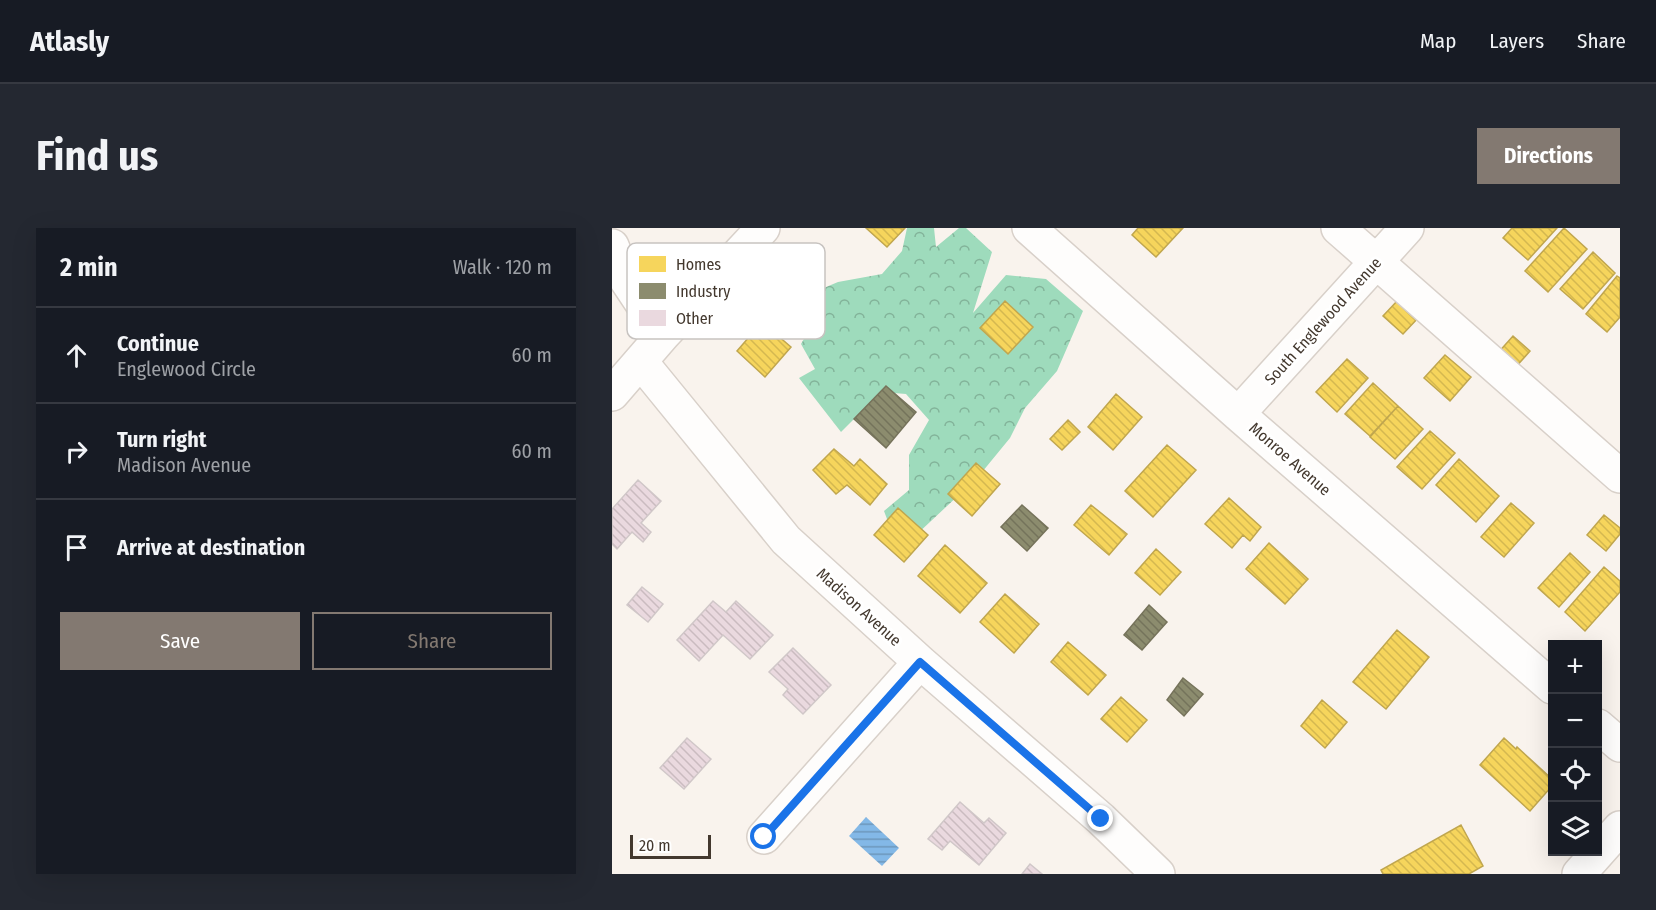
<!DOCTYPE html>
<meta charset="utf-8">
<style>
body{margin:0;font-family:"Fira Sans Condensed",sans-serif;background:#242831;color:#f1f3f6}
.controls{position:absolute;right:18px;bottom:18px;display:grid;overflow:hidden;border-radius:0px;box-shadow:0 6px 24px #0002}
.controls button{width:54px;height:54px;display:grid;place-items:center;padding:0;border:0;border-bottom:2px solid #363941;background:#171b24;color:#f1f3f6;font:30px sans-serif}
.scale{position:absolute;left:18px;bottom:15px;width:81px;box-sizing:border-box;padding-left:6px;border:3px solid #43382e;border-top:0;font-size:16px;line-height:21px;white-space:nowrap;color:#43382e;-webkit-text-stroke:4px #fff;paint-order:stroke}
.stop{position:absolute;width:18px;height:18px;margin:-14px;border:4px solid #1a73e8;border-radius:50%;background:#fff}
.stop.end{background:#1a73e8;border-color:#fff;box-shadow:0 2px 6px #0008}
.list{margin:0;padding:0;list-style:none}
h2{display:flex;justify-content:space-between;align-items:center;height:78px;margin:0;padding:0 24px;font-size:26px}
h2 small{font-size:20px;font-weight:400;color:#9ea1a6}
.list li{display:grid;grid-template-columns:39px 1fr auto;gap:18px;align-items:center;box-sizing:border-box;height:96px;padding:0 24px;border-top:2px solid #363941}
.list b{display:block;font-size:22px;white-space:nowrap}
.list p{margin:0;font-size:20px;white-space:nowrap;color:#9ea1a6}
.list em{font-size:20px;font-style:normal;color:#9ea1a6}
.actions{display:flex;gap:12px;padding:18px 24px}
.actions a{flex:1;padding:14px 0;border:2px solid #837971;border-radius:0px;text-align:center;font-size:21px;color:#837971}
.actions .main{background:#837971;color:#fff}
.icon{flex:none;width:33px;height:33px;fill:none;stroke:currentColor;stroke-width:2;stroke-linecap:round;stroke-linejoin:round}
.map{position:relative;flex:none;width:1008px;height:646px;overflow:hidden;border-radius:0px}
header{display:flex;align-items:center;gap:36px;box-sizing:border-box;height:84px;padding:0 30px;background:#171b24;border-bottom:2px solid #363941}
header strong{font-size:28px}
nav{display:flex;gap:33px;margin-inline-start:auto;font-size:21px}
.intro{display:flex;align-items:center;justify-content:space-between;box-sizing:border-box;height:144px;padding:0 36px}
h1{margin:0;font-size:42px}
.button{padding:15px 27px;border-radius:0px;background:#837971;color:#fff;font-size:21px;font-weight:700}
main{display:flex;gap:36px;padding:0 36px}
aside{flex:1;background:#171b24;border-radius:0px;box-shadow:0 6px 24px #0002}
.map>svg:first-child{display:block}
</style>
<header>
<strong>Atlasly</strong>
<nav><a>Map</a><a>Layers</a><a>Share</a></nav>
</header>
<div class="intro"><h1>Find us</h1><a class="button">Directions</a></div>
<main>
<aside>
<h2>2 min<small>Walk · 120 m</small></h2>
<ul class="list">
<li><svg class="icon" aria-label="ahead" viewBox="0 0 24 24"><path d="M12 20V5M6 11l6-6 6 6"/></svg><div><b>Continue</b><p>Englewood Circle</p></div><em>60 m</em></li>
<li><svg class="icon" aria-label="right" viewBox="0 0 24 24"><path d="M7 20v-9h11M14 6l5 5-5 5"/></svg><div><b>Turn right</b><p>Madison Avenue</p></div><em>60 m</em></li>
<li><svg class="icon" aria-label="arrive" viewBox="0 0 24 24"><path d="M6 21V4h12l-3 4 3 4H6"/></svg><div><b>Arrive at destination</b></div></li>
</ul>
<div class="actions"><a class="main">Save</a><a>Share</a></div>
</aside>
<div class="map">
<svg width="1008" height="646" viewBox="0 0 1008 646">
<defs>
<pattern id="forest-crowns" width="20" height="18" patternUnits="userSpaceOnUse" patternTransform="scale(1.5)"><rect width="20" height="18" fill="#9edbbc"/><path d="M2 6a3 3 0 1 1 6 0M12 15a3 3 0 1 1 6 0" fill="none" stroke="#82b399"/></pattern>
<pattern id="water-rules" width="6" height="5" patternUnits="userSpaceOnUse" patternTransform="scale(1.5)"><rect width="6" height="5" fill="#83b8e7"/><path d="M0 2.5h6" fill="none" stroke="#6d97bc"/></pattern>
<pattern id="homes-back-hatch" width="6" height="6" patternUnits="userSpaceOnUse" patternTransform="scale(1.5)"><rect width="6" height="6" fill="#f6d55c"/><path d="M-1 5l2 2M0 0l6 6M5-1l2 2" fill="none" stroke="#d4b850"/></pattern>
<pattern id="industry-back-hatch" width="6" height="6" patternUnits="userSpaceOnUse" patternTransform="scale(1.5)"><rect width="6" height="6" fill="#8c8c6e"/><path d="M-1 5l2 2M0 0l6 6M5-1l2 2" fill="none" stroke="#74735b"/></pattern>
<pattern id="building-back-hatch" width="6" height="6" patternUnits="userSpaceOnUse" patternTransform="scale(1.5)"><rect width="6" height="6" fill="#ead9df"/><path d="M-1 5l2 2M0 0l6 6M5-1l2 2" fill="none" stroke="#cabbc0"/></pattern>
</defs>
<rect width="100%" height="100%" fill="#f9f3ed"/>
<!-- forest -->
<path fill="url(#forest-crowns)" d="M 295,0 L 322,0 L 324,19 L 347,0 L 354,0 L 380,24 L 361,85 L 394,47 L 434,51 L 471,83 L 445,143 L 413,180 L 398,210 L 366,249 L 287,323 L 272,283 L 297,262 L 297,227 L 317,192 L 294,166 L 269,164 L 229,204 L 187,150 L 203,141 L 189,116 L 205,88 L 207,62 L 226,54 L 270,46 L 290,23 Z"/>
<!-- water -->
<path fill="url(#water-rules)" d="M 254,589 L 287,620 L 270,638 L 237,608 Z"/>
<!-- homes -->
<path fill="url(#homes-back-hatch)" stroke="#c0a64e" stroke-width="1.5" d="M 254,0 L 293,0 L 275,19 Z
M 526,0 L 571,0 L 544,29 L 520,7 Z
M 900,0 L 945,0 L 916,32 L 891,10 Z
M 952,0 L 975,21 L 936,64 L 913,43 Z
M 981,24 L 1003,45 L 971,81 L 948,61 Z
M 1005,48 L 1008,50 L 1008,89 L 995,104 L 974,86 Z
M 786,72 L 806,90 L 791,106 L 771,88 Z
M 393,73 L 421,99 L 396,126 L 368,100 Z
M 150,94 L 179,119 L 153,149 L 125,123 Z
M 901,108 L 918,123 L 902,141 L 885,126 Z
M 833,127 L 859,149 L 838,173 L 812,150 Z
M 735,131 L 756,150 L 725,184 L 704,164 Z
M 761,155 L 786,178 L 758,208 L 733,186 Z
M 504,166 L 530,189 L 501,222 L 476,199 Z
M 786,178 L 811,201 L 783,231 L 758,209 Z
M 456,192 L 468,204 L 450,222 L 438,211 Z
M 818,203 L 843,225 L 810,261 L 785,239 Z
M 555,217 L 584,242 L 541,289 L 513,263 Z
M 222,221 L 242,238 L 248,231 L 275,256 L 258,277 L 235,257 L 224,266 L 201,242 Z
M 847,231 L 887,268 L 864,294 L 824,257 Z
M 364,235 L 388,256 L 360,288 L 336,266 Z
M 617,270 L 649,299 L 638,313 L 631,307 L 620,320 L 593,296 Z
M 899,275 L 922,295 L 892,329 L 869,309 Z
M 479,277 L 515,306 L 497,327 L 462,297 Z
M 286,280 L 316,307 L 292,334 L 262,307 Z
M 992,287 L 1008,300 L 1008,306 L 994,323 L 975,307 Z
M 657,315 L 696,351 L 673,376 L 634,341 Z
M 333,317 L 375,355 L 348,385 L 306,348 Z
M 544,321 L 569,344 L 548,367 L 523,345 Z
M 958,325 L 978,344 L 947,379 L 926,360 Z
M 992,339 L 1008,353 L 1008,364 L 973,403 L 953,384 Z
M 393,366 L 427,396 L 402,425 L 368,394 Z
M 785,402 L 817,429 L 774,481 L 741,454 Z
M 456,414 L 494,447 L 476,467 L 439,434 Z
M 509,469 L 535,492 L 515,514 L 489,491 Z
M 710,472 L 735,494 L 713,520 L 689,498 Z
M 892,510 L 904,521 L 905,519 L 940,551 L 940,558 L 918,583 L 868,537 Z
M 849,597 L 871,638 L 857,646 L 771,646 L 769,642 Z"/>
<!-- industry -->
<path fill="url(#industry-back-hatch)" stroke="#76735b" stroke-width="1.5" d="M 274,158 L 304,184 L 274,220 L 242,191 Z
M 410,277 L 436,300 L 415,323 L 389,299 Z
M 537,377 L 555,394 L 530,422 L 512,407 Z
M 571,450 L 591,466 L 572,488 L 555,472 Z"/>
<!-- building -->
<path fill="url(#building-back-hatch)" stroke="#d0c7c8" stroke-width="1.5" d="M 26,252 L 49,273 L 29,295 L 39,304 L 31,314 L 20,304 L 5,321 L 0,316 L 0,281 Z
M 30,359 L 51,376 L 36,394 L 15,377 Z
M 101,373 L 114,384 L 124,373 L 161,407 L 138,431 L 111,407 L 87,433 L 65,412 Z
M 181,420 L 219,457 L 191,486 L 171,467 L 176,461 L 157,444 Z
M 75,510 L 99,531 L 72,561 L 48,540 Z
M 348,574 L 372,595 L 377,590 L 394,605 L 367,637 L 338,613 L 330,622 L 316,611 Z
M 418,636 L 430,646 L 410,646 Z"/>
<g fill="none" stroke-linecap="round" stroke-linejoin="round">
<defs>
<path id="minor" d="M 417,0 L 626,186 L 940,459
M 726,0 L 1008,248
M 0,18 L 13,50 L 51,107
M 29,134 L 174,312 L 308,434 L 489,591 L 546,646
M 0,166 L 51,107 L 151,0
M 626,186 L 795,0
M 986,498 L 1008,517
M 152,609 L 308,434
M 967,646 L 1008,600"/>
</defs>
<!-- minor casing -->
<use href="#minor" stroke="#d8d0c9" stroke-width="36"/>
<!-- minor -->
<use href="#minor" stroke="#fefdfc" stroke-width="33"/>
</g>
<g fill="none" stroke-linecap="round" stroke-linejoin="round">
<!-- route -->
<path stroke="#1a73e8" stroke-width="8" d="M 152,609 L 308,434 L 489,591"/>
</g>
<g text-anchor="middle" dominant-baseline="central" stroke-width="6" stroke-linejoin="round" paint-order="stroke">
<!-- street labels -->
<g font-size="16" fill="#43382e" stroke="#fff">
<text transform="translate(711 93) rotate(-48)">South Englewood Avenue</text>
<text transform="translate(678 231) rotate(41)">Monroe Avenue</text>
<text transform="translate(247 379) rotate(42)">Madison Avenue</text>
</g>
</g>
<!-- legend -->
<rect x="15" y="15" width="198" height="96" rx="9" fill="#fff" stroke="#c7c3c0" stroke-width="1.5"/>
<rect x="27" y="28" width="27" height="16" fill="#f6d55c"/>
<rect x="27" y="55" width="27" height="16" fill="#8c8c6e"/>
<rect x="27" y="82" width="27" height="16" fill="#ead9df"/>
<g font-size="16" fill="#43382e">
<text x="64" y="42">Homes</text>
<text x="64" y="69">Industry</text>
<text x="64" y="96">Other</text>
</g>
</svg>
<div class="controls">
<button>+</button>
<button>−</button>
<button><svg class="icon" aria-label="locate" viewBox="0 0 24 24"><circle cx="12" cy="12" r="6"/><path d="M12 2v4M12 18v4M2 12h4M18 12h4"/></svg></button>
<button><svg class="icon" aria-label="layers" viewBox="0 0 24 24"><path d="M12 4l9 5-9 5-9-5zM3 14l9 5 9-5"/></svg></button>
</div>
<div class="scale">20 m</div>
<div class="stop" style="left:152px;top:609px"></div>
<div class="stop end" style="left:489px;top:591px"></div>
</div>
</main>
